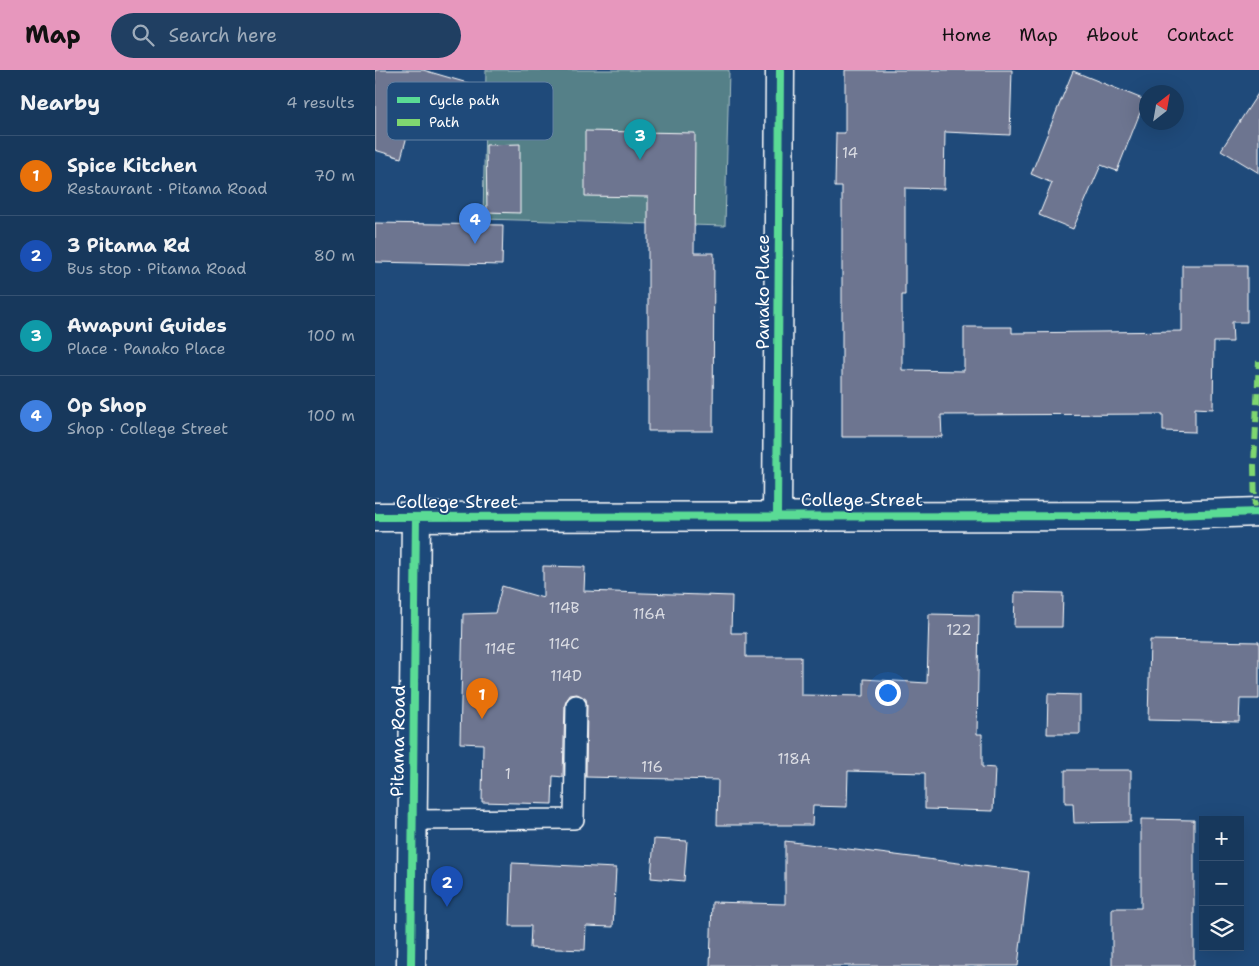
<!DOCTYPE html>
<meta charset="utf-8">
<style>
body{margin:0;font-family:"Shantell Sans",sans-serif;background:#203f62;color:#f1f3f6}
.controls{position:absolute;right:15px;bottom:15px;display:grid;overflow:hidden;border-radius:0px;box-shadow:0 5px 20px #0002}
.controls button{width:45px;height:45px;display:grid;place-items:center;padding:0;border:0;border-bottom:1px solid #365272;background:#17385c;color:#f1f3f6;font:25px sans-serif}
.compass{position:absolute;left:764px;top:15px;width:45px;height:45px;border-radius:50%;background:#17385c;box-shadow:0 5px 20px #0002;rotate:31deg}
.you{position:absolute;left:512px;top:622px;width:18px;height:18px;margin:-12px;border:4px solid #fff;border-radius:50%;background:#1a73e8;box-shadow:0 0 0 8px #1a73e833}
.badge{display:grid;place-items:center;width:32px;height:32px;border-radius:50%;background:#e797bd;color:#fff;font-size:16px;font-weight:700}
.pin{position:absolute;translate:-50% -41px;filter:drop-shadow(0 1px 2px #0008)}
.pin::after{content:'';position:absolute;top:26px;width:18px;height:15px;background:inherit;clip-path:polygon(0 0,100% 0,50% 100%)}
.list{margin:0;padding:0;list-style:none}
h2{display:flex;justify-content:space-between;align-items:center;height:65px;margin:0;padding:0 20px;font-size:21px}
h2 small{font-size:16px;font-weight:400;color:#9eacbb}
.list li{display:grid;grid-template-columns:32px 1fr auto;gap:15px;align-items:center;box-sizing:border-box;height:80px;padding:0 20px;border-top:1px solid #365272}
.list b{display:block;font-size:19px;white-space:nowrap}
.list p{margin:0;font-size:16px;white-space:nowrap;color:#9eacbb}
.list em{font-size:16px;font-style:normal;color:#9eacbb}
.icon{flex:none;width:28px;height:28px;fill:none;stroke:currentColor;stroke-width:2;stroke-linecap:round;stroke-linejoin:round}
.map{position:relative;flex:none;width:884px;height:896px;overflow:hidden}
header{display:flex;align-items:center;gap:30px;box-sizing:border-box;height:70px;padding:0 25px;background:#e797bd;color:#111}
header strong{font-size:24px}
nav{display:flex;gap:28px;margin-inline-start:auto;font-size:18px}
.search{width:350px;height:45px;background:#203f62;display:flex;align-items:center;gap:12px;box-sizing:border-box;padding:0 18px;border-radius:28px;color:#9eacbb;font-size:19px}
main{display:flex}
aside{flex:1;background:#17385c}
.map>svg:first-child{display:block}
</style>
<header>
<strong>Map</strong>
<div class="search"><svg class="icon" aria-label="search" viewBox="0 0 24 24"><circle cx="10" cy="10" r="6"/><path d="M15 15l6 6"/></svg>Search here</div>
<nav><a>Home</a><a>Map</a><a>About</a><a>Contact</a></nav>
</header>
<main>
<aside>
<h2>Nearby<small>4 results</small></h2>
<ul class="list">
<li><span class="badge" style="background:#e8710a">1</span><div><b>Spice Kitchen</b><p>Restaurant · Pitama Road</p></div><em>70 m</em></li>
<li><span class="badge" style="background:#1a4fb4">2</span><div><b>3 Pitama Rd</b><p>Bus stop · Pitama Road</p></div><em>80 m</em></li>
<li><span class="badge" style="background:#0f9aa8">3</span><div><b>Awapuni Guides</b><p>Place · Panako Place</p></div><em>100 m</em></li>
<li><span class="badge" style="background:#3f7fe0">4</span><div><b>Op Shop</b><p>Shop · College Street</p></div><em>100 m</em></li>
</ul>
</aside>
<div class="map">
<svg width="884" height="896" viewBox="0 0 884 896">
<rect width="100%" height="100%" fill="#1f4a7a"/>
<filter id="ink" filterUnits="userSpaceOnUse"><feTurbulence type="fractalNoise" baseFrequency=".02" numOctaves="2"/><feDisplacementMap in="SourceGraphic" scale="10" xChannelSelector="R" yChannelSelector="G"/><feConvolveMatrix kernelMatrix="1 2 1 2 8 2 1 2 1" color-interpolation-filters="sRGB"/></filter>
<g filter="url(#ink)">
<!-- green -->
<path fill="#548088" stroke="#aac0c4" d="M 111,0 L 354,0 L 350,156 L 108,149 Z"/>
<!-- building -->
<path fill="#6d7490" stroke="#fff" d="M 0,0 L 48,0 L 96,14 L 87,47 L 41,34 L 26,88 L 0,80 Z
M 470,0 L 637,0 L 635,65 L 570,62 L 569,119 L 530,118 L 530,225 L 527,225 L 527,300 L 589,301 L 589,257 L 637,257 L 637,263 L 807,261 L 807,195 L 872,195 L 872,252 L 857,252 L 858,272 L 839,272 L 838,339 L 820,338 L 820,362 L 788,361 L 788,344 L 566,345 L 567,367 L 467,367 L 467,117 L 460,117 L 461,63 L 470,63 Z
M 698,1 L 770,30 L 742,101 L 726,95 L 698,159 L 664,145 L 677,113 L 656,104 Z
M 884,22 L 884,103 L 846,80 Z
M 210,61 L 320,63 L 319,183 L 339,183 L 338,361 L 273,361 L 273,127 L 210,126 Z
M 145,74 L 145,143 L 112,142 L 111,75 Z
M 0,153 L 128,155 L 127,195 L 0,192 Z
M 168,496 L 210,497 L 209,521 L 357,526 L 356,563 L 371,563 L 371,587 L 426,587 L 426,625 L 489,626 L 489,609 L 552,613 L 554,544 L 604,545 L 602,664 L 607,664 L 607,697 L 620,698 L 618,741 L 550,739 L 550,703 L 473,701 L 472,737 L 438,736 L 437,755 L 342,755 L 343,710 L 211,707 L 212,635 L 211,629 L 202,624 L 195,625 L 190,634 L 188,707 L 178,706 L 177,734 L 107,732 L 108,674 L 85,673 L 88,544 L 120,543 L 127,516 L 168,528 Z
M 640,522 L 688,523 L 687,557 L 639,557 Z
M 775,570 L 884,572 L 884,629 L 865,629 L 864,652 L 773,650 Z
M 673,624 L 705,625 L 705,664 L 672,664 Z
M 690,700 L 756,700 L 756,752 L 699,753 L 698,733 L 690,733 Z
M 766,749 L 819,750 L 819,896 L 737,896 L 737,838 L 766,838 Z
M 279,769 L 312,771 L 309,811 L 276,808 Z
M 410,771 L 654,802 L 643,896 L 335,896 L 337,832 L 410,834 Z
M 137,793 L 241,798 L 238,857 L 211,856 L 210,880 L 155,878 L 156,856 L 135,856 Z"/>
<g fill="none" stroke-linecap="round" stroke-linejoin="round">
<defs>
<path id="service" d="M 37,750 L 199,749 L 201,635"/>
<path id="minor" d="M 402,445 L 405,0"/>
<path id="tertiary" d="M 36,896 L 41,447"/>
<path id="secondary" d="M 0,447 L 764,446 L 884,442"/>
</defs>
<!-- service casing -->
<use href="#service" stroke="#fff" stroke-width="22"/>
<!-- minor casing -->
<use href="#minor" stroke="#fff" stroke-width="31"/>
<!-- tertiary casing -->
<use href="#tertiary" stroke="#fff" stroke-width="31"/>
<!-- secondary casing -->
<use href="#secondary" stroke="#fff" stroke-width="31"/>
<!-- service -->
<use href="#service" stroke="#1f4a7a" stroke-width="19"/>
<!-- minor -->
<use href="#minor" stroke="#1f4a7a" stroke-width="28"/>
<!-- tertiary -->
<use href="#tertiary" stroke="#1f4a7a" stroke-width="28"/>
<!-- secondary -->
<use href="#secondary" stroke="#1f4a7a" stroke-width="28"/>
<!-- quiet -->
<path stroke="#7fd670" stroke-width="6" stroke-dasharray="12 6" stroke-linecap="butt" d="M 880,442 L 879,396 L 884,291"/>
<defs>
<path id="cycleway" d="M 402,445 L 405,0
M 0,447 L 764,446 L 884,442
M 36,896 L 41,447"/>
</defs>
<!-- cycleway casing -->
<use href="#cycleway" stroke="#1f4a7a" stroke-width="11"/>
<!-- cycleway -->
<use href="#cycleway" stroke="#5adb95" stroke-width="8"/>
</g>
</g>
<g text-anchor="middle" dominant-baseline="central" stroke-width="4" stroke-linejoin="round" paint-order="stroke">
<!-- number labels -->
<g font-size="15" fill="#dadce3">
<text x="475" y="83">14</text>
<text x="189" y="538">114B</text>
<text x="274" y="544">116A</text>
<text x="584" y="560">122</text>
<text x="189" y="574">114C</text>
<text x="125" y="579">114E</text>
<text x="191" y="606">114D</text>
<text x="419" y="689">118A</text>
<text x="277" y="697">116</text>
<text x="133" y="704">1</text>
</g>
<!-- street labels -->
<g font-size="18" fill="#fff" stroke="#1f4a7a">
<text transform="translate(388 222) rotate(-90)">Panako Place</text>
<text x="487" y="430">College Street</text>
<text x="82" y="432">College Street</text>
<text transform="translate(23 671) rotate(-89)">Pitama Road</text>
</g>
</g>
<!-- legend -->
<rect x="12" y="12" width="166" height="58" rx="8" fill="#1f4a7a" stroke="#6280a2" stroke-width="1"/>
<rect x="22" y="27" width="23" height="6" fill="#5adb95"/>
<rect x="22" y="49" width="23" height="7" fill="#7fd670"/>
<g font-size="14" fill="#fff">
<text x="54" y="35">Cycle path</text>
<text x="54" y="57">Path</text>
</g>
</svg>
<div class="controls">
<button>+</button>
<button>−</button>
<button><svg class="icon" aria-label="layers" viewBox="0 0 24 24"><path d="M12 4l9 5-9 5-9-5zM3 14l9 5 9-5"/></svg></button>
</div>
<svg class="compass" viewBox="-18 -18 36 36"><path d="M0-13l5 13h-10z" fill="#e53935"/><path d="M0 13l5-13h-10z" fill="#9eacbb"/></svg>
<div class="you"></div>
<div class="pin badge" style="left:107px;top:649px;background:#e8710a">1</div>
<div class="pin badge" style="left:72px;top:837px;background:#1a4fb4">2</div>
<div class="pin badge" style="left:265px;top:90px;background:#0f9aa8">3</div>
<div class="pin badge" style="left:100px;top:174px;background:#3f7fe0">4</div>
</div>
</main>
